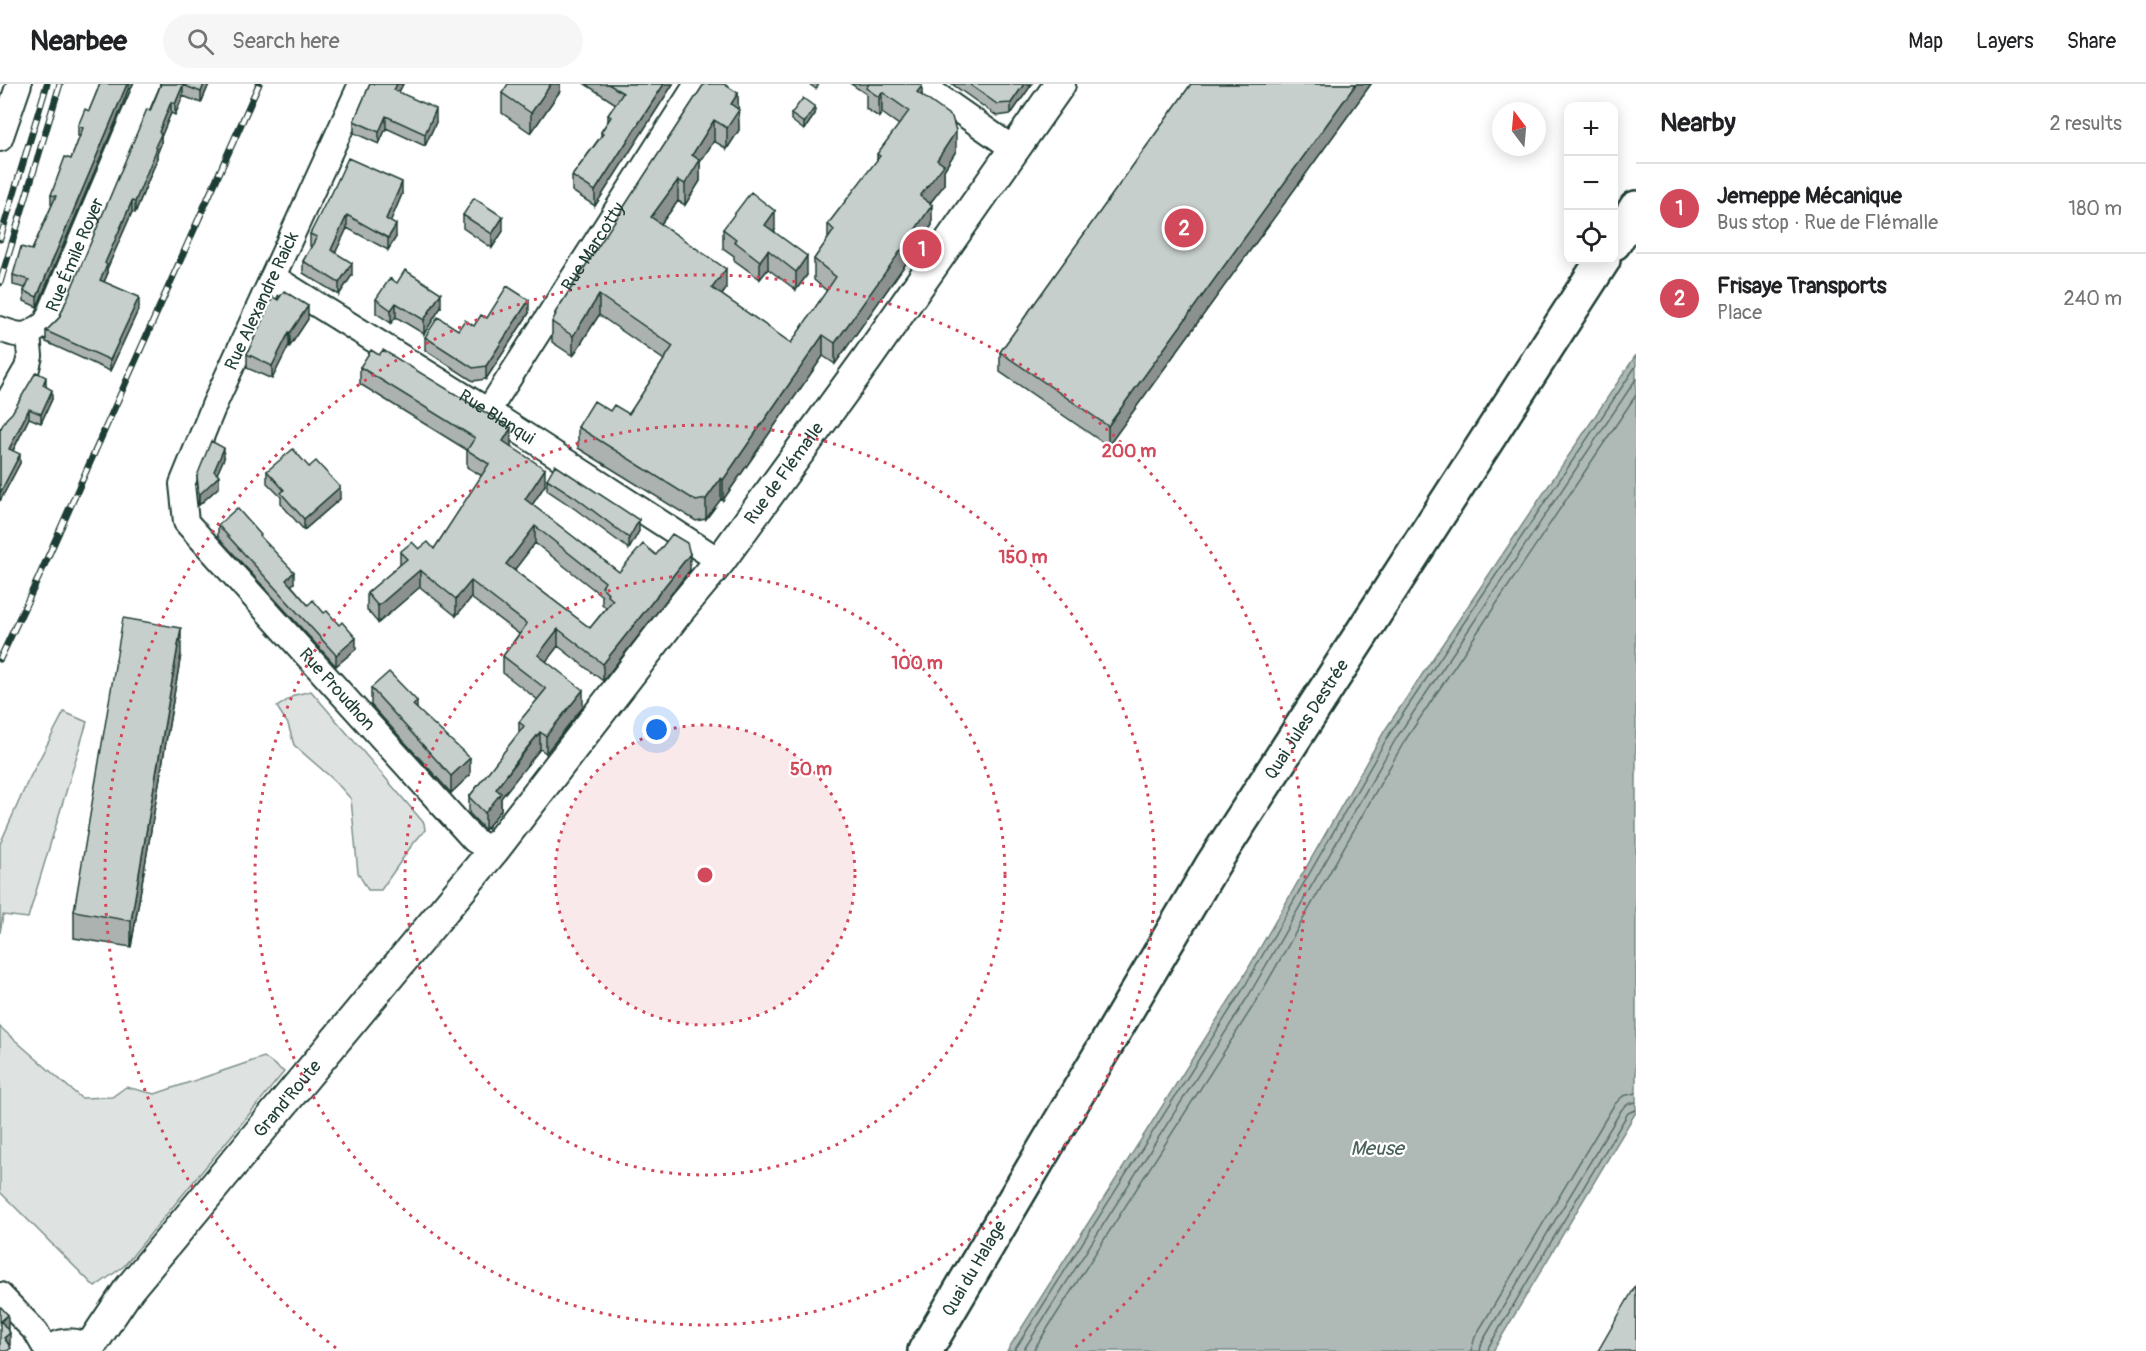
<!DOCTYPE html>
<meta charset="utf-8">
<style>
body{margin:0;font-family:Pangolin,sans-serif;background:#f6f6f6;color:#202124}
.controls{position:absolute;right:18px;top:18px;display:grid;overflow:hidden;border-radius:12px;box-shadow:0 3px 15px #0003}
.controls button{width:54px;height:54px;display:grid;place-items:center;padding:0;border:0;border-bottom:2px solid #e0e0e0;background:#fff;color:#202124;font:30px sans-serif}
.compass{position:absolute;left:1492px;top:18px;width:54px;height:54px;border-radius:50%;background:#fff;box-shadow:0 3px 15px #0003;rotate:344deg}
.you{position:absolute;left:657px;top:646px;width:21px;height:21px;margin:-15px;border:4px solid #fff;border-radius:50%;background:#1a73e8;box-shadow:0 0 0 9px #1a73e833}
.badge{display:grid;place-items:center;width:39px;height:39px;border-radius:50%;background:#d1495b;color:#fff;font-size:20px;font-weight:700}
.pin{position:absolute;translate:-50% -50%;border:3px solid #fff;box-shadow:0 2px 6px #0006}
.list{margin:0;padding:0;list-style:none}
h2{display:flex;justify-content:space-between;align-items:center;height:78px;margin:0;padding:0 24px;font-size:26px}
h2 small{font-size:20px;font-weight:400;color:#757577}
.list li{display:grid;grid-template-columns:39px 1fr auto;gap:18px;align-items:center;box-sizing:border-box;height:90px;padding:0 24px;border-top:2px solid #e0e0e0}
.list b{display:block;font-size:22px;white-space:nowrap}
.list p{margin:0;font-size:20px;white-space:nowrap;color:#757577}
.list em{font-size:20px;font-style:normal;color:#757577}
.icon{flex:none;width:33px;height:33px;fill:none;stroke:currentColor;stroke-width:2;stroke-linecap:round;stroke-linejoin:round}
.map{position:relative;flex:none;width:1636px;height:1267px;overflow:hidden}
header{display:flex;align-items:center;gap:36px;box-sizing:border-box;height:84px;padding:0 30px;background:#fff;border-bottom:2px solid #e0e0e0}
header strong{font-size:28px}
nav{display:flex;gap:33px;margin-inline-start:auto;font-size:21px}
.search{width:420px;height:54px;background:#f6f6f6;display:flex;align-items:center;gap:15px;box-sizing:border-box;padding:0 21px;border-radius:33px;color:#757577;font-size:22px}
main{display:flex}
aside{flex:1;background:#fff}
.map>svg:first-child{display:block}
</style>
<header>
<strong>Nearbee</strong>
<div class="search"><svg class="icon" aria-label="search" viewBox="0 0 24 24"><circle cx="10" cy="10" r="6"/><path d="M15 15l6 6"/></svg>Search here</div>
<nav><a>Map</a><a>Layers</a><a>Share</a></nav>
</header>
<main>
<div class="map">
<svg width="1636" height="1267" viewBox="0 0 1636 1267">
<rect width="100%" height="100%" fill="#fff"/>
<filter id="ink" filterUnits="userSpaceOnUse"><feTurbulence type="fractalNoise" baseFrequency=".0167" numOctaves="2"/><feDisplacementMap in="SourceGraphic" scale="12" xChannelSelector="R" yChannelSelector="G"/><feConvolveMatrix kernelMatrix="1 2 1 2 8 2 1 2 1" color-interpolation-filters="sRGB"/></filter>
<g filter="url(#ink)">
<!-- green -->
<path fill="#dee3e2" stroke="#7e908b" stroke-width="1.5" d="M 311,607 L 424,739 L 425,746 L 412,761 L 381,806 L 368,806 L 358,789 L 351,715 L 334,696 L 294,661 L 288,640 L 277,623 L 295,611 Z
M 64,628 L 87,638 L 28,834 L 3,831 L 0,849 L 0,760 L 27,699 Z
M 0,943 L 81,1014 L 112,1013 L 126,1003 L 155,1010 L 264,973 L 284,988 L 124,1182 L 95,1203 L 0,1108 Z"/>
<!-- water -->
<path fill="#afbab7" stroke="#758883" stroke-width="1.5" d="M 1636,271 L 1636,1028 L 1493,1267 L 1007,1267 L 1237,904 L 1385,646 Z"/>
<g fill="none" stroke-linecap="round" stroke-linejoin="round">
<!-- shore -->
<path stroke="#596f68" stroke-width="1.5" d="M 1014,1267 L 1242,907 L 1390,649 L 1636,282
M 1023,1267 L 1249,911 L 1397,653 L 1636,295
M 1033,1267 L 1257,916 L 1404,658 L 1636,311
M 1471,1267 L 1475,1253 L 1614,1021 L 1623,1012 L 1636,1009
M 1480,1267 L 1482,1258 L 1622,1025 L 1628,1020 L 1636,1018
M 1488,1267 L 1489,1262 L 1628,1029 L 1636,1026"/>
<defs>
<g id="minor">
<path id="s1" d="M 361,0 L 215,319 L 182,400 L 186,438 L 474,756 L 493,767"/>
<path d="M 921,0 L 1015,66"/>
<path d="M 0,55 L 19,0"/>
<path id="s2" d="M 273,193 L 488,327 L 720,477"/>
<path id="s3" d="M 0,245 C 24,254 25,253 46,239 L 147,0"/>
<path id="s4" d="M 488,327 L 697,0"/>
<path d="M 0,331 L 27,284 L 30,272 L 28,251"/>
<path d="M 0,1211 L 36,1248 L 47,1267"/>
</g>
<g id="tertiary">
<path id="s5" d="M 88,1266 L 129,1205 L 493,767 L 676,530 L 720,477 L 867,275 L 1060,0"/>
<path d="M 50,1267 C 63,1258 77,1258 89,1267"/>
</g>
<g id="secondary">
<path d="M 1614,159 L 1636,124"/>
<path id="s6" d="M 925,1267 L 1213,780 L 1603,176"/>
</g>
</defs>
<!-- minor casing -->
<use href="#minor" stroke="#1f3d34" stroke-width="28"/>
<!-- tertiary casing -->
<use href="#tertiary" stroke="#1f3d34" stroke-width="34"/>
<!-- secondary casing -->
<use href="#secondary" stroke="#1f3d34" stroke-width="38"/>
<!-- minor -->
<use href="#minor" stroke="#fff" stroke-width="24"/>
<!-- tertiary -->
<use href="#tertiary" stroke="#fff" stroke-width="30"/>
<!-- secondary -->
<use href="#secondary" stroke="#fff" stroke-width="33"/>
<defs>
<path id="rail" d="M 0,155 L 47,0
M 0,199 L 60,0
M 0,575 L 38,495 L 259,0"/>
</defs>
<!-- rail casing -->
<use href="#rail" stroke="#1f3d34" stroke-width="7"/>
<!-- rail -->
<use href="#rail" stroke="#fff" stroke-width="4.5" stroke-dasharray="14" stroke-linecap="butt"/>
</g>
<!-- wall -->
<path fill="#abb2af" stroke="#1f3d34" stroke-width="1.5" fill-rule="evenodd" d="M 100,0 L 130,0 L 121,25 L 37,223 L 24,217 L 24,207 L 25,204 L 13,201 L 13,191 L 32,166 L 52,121 L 51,120 L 51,111 L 71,75 L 80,52 L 78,52 L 78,42 L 89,27 Z
M 161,0 L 209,0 L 201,19 L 183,12 L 175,31 L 171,29 L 161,53 L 161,60 L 157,70 L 157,75 L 135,129 L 132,128 L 107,185 L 107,191 L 104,198 L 139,224 L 110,287 L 46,258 L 46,247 L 59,234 Z
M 370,0 L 403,0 L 399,8 L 436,38 L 425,62 L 386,44 L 379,60 L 354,49 L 354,37 Z
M 560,0 L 560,7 L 531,49 L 502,29 L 502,9 Z
M 585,0 L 673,0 L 595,122 L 572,107 L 572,92 L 601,52 L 601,48 L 608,37 L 608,31 L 616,20 Z
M 704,0 L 738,25 L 739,46 L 727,65 L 714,57 L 700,78 L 700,97 L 685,121 L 678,117 L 661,140 L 726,205 L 722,211 L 791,259 L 827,207 L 814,196 L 814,175 L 828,155 L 828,140 L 877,77 L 877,70 L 899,41 L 882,29 L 879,33 L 866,25 L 866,10 L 851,0 L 919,0 L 922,11 L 956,67 L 944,86 L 944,101 L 930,119 L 932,141 L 909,175 L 835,280 L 823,272 L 723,416 L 721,415 L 706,435 L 696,437 L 578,364 L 578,343 L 610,327 L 629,330 L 664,276 L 599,231 L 573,272 L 552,258 L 552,238 L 555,233 L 555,229 Z
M 809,0 L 819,0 L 816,5 Z
M 952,0 L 1032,0 L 1011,30 L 997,32 Z
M 1191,0 L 1371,0 L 1108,362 L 1000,288 L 1000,268 Z
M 791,30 L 815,30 L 804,46 L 791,36 Z
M 402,110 L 390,138 L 396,153 L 388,166 L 347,144 L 335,169 L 352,191 L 339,211 L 303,189 L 303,177 L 312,163 L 310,162 L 310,150 L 330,113 Z
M 463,131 L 503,147 L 492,164 L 463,144 Z
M 723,145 L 775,146 L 774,148 L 807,191 L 796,206 L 768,185 L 760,195 L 734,176 L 734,172 L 723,164 Z
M 397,199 L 441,223 L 424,250 L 396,233 L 391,239 L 376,229 L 376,215 Z
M 529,229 L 486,295 L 473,297 L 425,266 L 425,253 L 474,242 L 487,234 Z
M 308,235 L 290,262 L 289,261 L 272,295 L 247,284 L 247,270 Z
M 360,283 L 511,361 L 511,362 L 545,401 L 532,421 L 619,488 L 656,471 L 690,486 L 603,597 L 558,562 L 546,577 L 583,623 L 546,669 L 540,665 L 522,687 L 501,714 L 501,726 L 485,746 L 469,729 L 469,713 L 519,649 L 519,638 L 538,616 L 503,589 L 503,572 L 519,550 L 471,514 L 456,532 L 420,503 L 378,539 L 367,526 L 367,509 L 400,481 L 400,468 L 419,465 L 434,465 L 482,392 L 467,383 L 467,366 L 360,300 ZM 535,459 L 602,512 L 602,520 L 606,524 L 590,544 L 514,486 Z
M 46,302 L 52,315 L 41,339 L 29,334 L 13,367 L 20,379 L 0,417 L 0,346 Z
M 224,374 L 217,390 L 219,403 L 199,421 L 197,392 Z
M 309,383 L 340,415 L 304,446 L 281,420 L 281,413 L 267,399 L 267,387 Z
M 547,395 L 639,447 L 629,465 L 575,425 L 547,406 Z
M 218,441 L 261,454 L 294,499 L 291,501 L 308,521 L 356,565 L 336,582 L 218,453 Z
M 181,570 L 131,863 L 74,854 L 74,827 Z
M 371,604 L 417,625 L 470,691 L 451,709 L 371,621 Z"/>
<!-- shaded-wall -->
<path fill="#8b918f" stroke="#1f3d34" stroke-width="1.5" d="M 127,0 L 130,0 L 121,25 L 37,223 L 37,213 Z
M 204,0 L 209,0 L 201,19 L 201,8 Z
M 397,0 L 403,0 L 394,18 L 394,6 Z
M 551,0 L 560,0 L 560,7 L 531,49 L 531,29 Z
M 664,0 L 673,0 L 595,122 L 595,107 Z
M 1024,0 L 1032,0 L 1011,30 L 1011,19 Z
M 1356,0 L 1371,0 L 1108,362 L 1108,342 Z
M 183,1 L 183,12 L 175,31 L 175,20 Z
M 922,2 L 922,22 L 917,8 Z
M 882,8 L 882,29 L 879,33 L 879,13 Z
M 738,9 L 739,46 L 727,65 L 727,44 L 731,20 Z
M 171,18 L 171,29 L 161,53 L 161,60 L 157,70 L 157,75 L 135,129 L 135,118 L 155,63 L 159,48 Z
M 815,23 L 815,30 L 804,46 L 804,39 Z
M 436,25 L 436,38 L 425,62 L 425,50 Z
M 386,32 L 386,44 L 379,60 L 379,48 Z
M 714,36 L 714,57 L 700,78 L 700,97 L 685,121 L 685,100 L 692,71 Z
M 956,47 L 956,67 L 944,86 L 944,101 L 920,132 L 920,112 L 937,76 Z
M 678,96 L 678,117 L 651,153 L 651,133 Z
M 402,98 L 402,110 L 386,148 L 386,135 Z
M 132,117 L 132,128 L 107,185 L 107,191 L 100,207 L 100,196 L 105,179 Z
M 932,121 L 932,141 L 909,175 L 835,280 L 835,259 Z
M 775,127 L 775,146 L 765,159 L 765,141 Z
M 347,131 L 347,144 L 331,178 L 331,166 Z
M 503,133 L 503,147 L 492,164 L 492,150 Z
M 396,141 L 396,153 L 388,166 L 388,154 Z
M 768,166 L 768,185 L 760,195 L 760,177 Z
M 807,172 L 807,191 L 796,206 L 796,188 Z
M 352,179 L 352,191 L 339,211 L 339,199 Z
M 726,185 L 726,205 L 712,224 L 712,204 Z
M 441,209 L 441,223 L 424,250 L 424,236 Z
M 599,211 L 599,231 L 573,272 L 573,252 Z
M 139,213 L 139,224 L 110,287 L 110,276 Z
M 529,216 L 529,229 L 486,295 L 486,282 Z
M 396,219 L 396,233 L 391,239 L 391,226 Z
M 308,222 L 308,235 L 290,262 L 290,249 Z
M 289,248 L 289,261 L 272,295 L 272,282 Z
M 823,251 L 823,272 L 723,416 L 723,396 Z
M 46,293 L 46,302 L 43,310 L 43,301 Z
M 52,306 L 52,315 L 41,339 L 41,330 Z
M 29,325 L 29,334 L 9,374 L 9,365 Z
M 511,344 L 511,361 L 503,374 L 503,357 Z
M 224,364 L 224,374 L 214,397 L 219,392 L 219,403 L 199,421 L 199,411 L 214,387 Z
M 20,370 L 20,379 L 0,417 L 0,409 Z
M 545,385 L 545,401 L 525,432 L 525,415 Z
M 721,394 L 721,415 L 706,435 L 706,415 Z
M 340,403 L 340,415 L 304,446 L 304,435 Z
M 639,436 L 639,447 L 629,465 L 629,454 Z
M 535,442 L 535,459 L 506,497 L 506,480 Z
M 690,470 L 690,486 L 603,597 L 603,580 Z
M 420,486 L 420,503 L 378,539 L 378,522 Z
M 294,488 L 294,499 L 286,507 L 286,496 Z
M 471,497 L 471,514 L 456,532 L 456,515 Z
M 181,544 L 181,570 L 131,863 L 131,837 Z
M 558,545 L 558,562 L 538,588 L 538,571 Z
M 356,554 L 356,565 L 336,582 L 336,571 Z
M 583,606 L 583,623 L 546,669 L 546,652 Z
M 417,617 L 417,634 L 413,621 Z
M 540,648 L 540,665 L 501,714 L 501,726 L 485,746 L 485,729 L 496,705 Z
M 470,674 L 470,691 L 451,709 L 451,692 Z
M 8,1231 L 8,1245 L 1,1251 L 1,1237 Z
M 10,1249 L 10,1262 L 4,1254 Z"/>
<!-- building -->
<path fill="#c7cfcc" stroke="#1f3d34" stroke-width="1.5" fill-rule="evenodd" d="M 100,0 L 127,0 L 37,213 L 24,207 L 29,196 L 13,191 L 21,163 L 32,166 L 56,112 L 51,111 L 65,73 L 71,75 L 83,44 L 78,42 L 85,25 L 89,27 Z
M 161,0 L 204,0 L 201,8 L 183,1 L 175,20 L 171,18 L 159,48 L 161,50 L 155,63 L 157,64 L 135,118 L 132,117 L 105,179 L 107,181 L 100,196 L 139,213 L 110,276 L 46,247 L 59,234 L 147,25 L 150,27 Z
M 370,0 L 397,0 L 394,6 L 436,25 L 425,50 L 386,32 L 379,48 L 354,37 Z
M 508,0 L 551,0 L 531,29 L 502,9 Z
M 608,0 L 664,0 L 595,107 L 572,92 L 603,50 L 601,48 L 611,33 L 608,31 L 623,9 Z
M 704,0 L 724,0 L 738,9 L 731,20 L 739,26 L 727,44 L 714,36 L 692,71 L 700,76 L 685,100 L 678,96 L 651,133 L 726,185 L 712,204 L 791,259 L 836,193 L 814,175 L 834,146 L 828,140 L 880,72 L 877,70 L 909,27 L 882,8 L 879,13 L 866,4 L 869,0 L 919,0 L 922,2 L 917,8 L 952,33 L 956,47 L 937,76 L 944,81 L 920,112 L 932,121 L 909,155 L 835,259 L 823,251 L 723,396 L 721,394 L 706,415 L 696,417 L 578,343 L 594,317 L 610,327 L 614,321 L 629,330 L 673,262 L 599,211 L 573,252 L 552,238 L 556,230 L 555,229 L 575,198 Z
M 969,0 L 1024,0 L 1011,19 L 997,20 Z
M 1191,0 L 1356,0 L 1108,342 L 1000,268 Z
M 803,14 L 815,23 L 804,39 L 791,30 Z
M 348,74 L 402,98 L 386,135 L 396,141 L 388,154 L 347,131 L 331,166 L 352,179 L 339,199 L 303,177 L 317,153 L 310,150 L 329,112 L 330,113 Z
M 751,108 L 775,127 L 765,141 L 807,172 L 796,188 L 768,166 L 760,177 L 734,157 L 736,155 L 723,145 Z
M 474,114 L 503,133 L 492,150 L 463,131 Z
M 405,186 L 441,209 L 424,236 L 396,219 L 391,226 L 376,215 L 390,194 L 397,199 Z
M 507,202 L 529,216 L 486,282 L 473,284 L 425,253 L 438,233 L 458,246 L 465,236 L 474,242 L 481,231 L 487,234 Z
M 284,207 L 308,222 L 290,249 L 289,248 L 272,282 L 247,270 L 273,213 L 278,216 Z
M 371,266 L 379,271 L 383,266 L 511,344 L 503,357 L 545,385 L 525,415 L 619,488 L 643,460 L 656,471 L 672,450 L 687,459 L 690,470 L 603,580 L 558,545 L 538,571 L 583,606 L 546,652 L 540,648 L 522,670 L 496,705 L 501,709 L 485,729 L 469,713 L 524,642 L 519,638 L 546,605 L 503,572 L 527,540 L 471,497 L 456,515 L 420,486 L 378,522 L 367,509 L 407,475 L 400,468 L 412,458 L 419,465 L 428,458 L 434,465 L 489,380 L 467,366 L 475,354 L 360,283 ZM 535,442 L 605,498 L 602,503 L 608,509 L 607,511 L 613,516 L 590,544 L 506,480 Z
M 36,288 L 46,293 L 43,301 L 52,306 L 41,330 L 29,325 L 9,365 L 20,370 L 0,409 L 0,346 L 6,335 L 12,329 Z
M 211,357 L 224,364 L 214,387 L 219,392 L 199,411 L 197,392 Z
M 293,365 L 309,383 L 316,377 L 340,403 L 304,435 L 281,409 L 284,406 L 267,387 Z
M 555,381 L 639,436 L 629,454 L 575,413 L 547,395 Z
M 237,424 L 261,451 L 260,452 L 294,488 L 286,496 L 308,521 L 313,516 L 324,529 L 327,527 L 339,541 L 342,538 L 356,554 L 336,571 L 218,441 Z
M 123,534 L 181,544 L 131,837 L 74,827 Z
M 389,588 L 417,617 L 413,621 L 470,674 L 451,692 L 371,604 Z
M 1636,1201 L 1636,1267 L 1598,1267 Z
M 0,1222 L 8,1231 L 1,1237 L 10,1249 L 4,1254 L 11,1264 L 7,1267 L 0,1267 Z"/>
</g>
<!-- distance rings -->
<circle cx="705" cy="791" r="150" fill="#d1495b" fill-opacity=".12"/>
<g fill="none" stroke="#d1495b" stroke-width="3" stroke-dasharray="3 6">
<circle cx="705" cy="791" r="150"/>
<circle cx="705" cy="791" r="300"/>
<circle cx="705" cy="791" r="450"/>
<path d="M336 1264A600 600 0 1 1 1074 1264"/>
</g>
<g text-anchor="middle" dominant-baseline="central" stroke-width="4.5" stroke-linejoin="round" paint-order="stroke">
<!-- street labels -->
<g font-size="18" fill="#1f3d34" stroke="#fff">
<text stroke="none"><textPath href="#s4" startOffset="195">Rue Marcotty</textPath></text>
<text stroke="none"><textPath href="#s3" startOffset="124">Rue Émile Royer</textPath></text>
<text transform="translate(262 217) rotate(-65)">Rue Alexandre Raick</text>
<text stroke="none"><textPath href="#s2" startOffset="264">Rue Blanqui</textPath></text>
<text stroke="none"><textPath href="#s5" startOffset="1120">Rue de Flémalle</textPath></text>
<text stroke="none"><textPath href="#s1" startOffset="702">Rue Proudhon</textPath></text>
<text stroke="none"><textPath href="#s6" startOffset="738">Quai Jules Destrée</textPath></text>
<text stroke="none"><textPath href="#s5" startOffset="321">Grand'Route</textPath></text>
<text stroke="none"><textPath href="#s6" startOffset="96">Quai du Halage</textPath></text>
</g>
<!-- water labels -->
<g font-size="20" font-style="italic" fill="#4a625b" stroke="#fff">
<text x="1377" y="1064">Meuse</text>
</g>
</g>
<circle cx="705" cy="791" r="9" fill="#d1495b" stroke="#fff" stroke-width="3"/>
<g font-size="18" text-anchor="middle" font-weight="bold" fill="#d1495b" stroke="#fff" stroke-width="4.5" stroke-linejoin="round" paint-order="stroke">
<text x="1129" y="373">200 m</text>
<text x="1023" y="479">150 m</text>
<text x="917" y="585">100 m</text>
<text x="811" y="691">50 m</text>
</g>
</svg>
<div class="controls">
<button>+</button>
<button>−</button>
<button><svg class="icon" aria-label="locate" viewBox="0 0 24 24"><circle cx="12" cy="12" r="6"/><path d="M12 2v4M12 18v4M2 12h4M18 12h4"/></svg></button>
</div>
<svg class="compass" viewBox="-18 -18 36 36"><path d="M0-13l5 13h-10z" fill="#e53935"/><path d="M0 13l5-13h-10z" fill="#757577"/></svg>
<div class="you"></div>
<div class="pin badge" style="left:922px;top:165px">1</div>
<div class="pin badge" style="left:1184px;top:144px">2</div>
</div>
<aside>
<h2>Nearby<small>2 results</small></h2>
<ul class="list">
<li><span class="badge">1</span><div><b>Jemeppe Mécanique</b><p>Bus stop · Rue de Flémalle</p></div><em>180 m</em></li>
<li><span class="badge">2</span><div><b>Frisaye Transports</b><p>Place</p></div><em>240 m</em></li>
</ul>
</aside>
</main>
